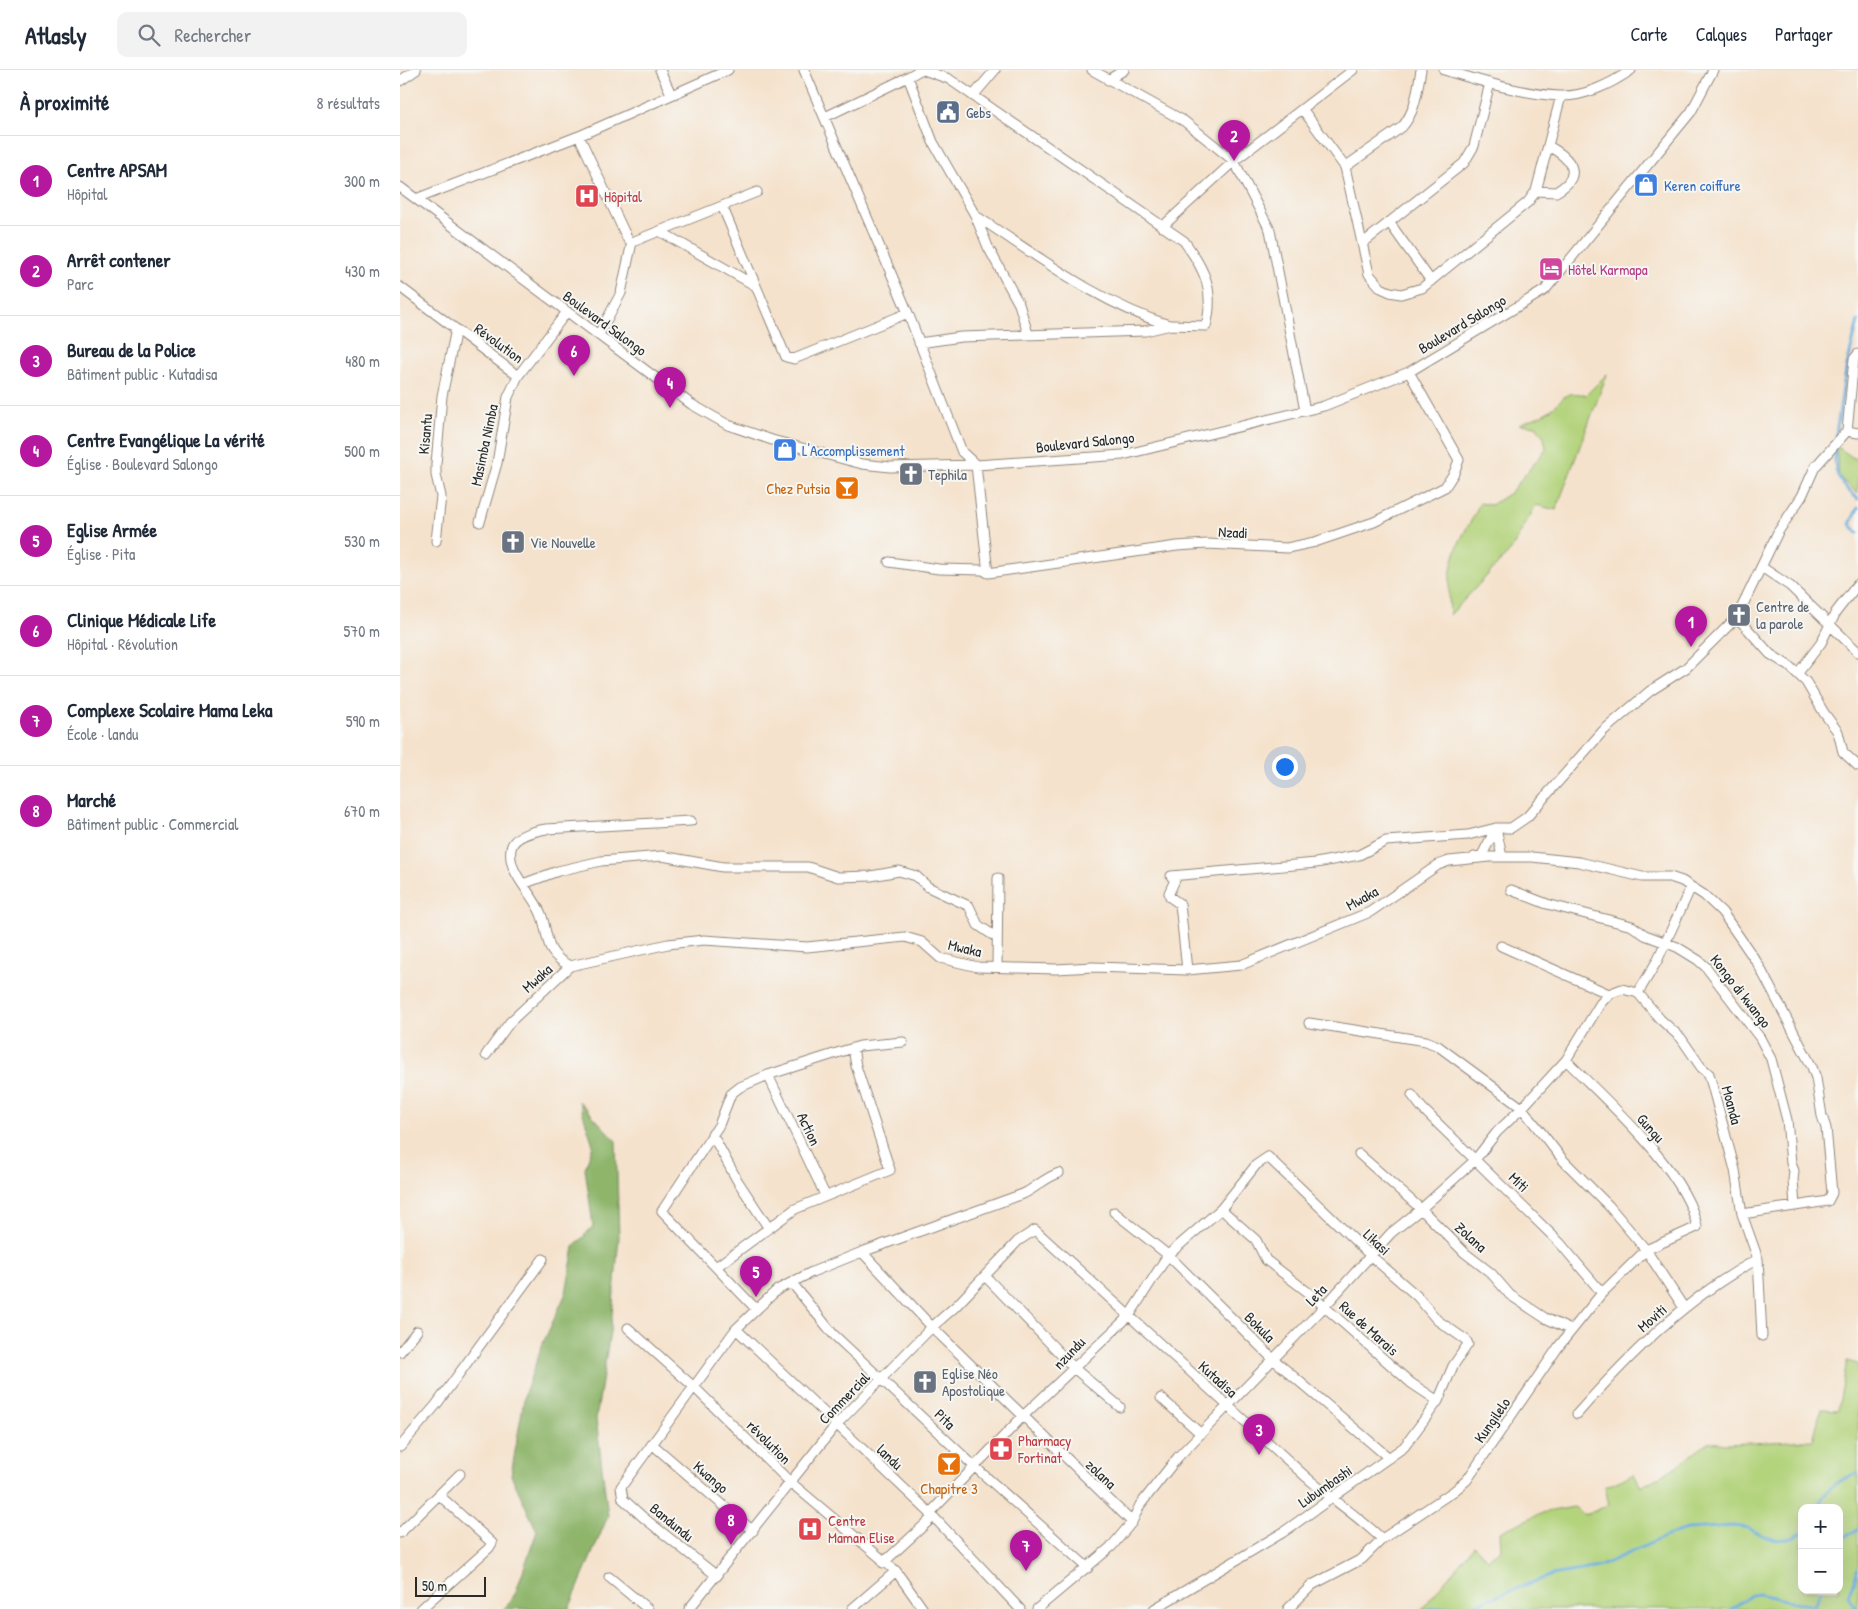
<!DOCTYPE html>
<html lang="fr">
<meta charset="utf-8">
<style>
body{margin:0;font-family:"Patrick Hand",sans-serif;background:#f2f2f3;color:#1f2937}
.controls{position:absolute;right:15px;bottom:15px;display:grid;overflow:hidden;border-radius:10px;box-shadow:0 5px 20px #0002}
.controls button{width:45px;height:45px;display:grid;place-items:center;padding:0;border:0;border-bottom:1px solid #e0e1e3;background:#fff;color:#1f2937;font:25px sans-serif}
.scale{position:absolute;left:15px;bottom:12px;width:71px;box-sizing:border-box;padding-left:5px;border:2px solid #2b2b2b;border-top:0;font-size:14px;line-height:18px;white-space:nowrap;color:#2b2b2b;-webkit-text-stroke:4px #f6f6f2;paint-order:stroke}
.you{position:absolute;left:884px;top:696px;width:18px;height:18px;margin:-12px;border:4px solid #fff;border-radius:50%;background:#1a73e8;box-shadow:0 0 0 8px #1a73e833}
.badge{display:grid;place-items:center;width:32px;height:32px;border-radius:50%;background:#b5179e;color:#fff;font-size:16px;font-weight:700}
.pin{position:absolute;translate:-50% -41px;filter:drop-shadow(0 1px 2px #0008)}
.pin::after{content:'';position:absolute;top:26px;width:18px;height:15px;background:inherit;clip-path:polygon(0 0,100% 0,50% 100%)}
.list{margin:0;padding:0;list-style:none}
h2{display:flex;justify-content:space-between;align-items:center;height:65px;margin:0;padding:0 20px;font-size:21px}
h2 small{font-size:16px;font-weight:400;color:#747a83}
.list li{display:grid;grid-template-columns:32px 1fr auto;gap:15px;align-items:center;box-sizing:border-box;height:90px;padding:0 20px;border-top:1px solid #e0e1e3}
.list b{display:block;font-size:19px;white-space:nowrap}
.list p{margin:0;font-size:16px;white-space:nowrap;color:#747a83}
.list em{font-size:16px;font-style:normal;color:#747a83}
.icon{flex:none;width:28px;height:28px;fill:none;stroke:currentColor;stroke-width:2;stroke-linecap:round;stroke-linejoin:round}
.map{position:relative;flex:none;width:1458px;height:1539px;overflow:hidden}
header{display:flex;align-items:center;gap:30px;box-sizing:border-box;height:70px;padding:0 25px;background:#fff;border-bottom:1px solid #e0e1e3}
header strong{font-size:24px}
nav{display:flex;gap:28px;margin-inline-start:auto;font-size:18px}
.search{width:350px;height:45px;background:#f2f2f3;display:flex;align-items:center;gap:12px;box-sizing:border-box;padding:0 18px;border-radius:10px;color:#747a83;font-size:19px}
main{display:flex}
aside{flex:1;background:#fff}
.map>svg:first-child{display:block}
</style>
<header>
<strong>Atlasly</strong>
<div class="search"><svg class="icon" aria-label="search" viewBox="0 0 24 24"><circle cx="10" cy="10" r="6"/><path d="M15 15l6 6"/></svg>Rechercher</div>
<nav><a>Carte</a><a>Calques</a><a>Partager</a></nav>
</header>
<main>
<aside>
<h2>À proximité<small>8 résultats</small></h2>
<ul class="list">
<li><span class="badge">1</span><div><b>Centre APSAM</b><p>Hôpital</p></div><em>300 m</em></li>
<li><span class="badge">2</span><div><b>Arrêt contener</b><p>Parc</p></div><em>430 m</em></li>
<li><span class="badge">3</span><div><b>Bureau de la Police</b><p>Bâtiment public · Kutadisa</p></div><em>480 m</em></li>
<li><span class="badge">4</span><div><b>Centre Evangélique La vérité</b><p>Église · Boulevard Salongo</p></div><em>500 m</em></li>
<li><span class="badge">5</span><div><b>Eglise Armée</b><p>Église · Pita</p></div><em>530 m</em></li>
<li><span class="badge">6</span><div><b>Clinique Médicale Life</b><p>Hôpital · Révolution</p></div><em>570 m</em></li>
<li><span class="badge">7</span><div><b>Complexe Scolaire Mama Leka</b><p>École · landu</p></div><em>590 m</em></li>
<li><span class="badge">8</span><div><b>Marché</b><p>Bâtiment public · Commercial</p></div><em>670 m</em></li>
</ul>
</aside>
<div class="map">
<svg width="1458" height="1539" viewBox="0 0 1458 1539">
<rect width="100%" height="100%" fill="#f6f6f2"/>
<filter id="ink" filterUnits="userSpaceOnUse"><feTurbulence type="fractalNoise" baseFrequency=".02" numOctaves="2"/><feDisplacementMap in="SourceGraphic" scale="10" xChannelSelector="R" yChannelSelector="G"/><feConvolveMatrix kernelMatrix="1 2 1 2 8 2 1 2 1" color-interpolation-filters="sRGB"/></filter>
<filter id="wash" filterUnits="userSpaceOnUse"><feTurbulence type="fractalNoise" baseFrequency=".0096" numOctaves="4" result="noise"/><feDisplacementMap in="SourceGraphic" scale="20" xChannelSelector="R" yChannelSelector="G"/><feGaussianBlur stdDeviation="1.12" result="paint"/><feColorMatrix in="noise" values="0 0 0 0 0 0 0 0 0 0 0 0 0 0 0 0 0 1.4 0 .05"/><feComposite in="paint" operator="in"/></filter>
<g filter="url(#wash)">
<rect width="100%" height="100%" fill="#f5e2cc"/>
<!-- green -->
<path fill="#b3d37b" stroke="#6f7f53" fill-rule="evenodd" d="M 1207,304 L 1156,440 L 1136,435 L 1111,480 L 1050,545 C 1048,516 1049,490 1063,465 C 1069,453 1075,447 1079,433 L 1091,435 L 1110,423 L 1146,379 L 1144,367 L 1136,356 L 1119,354 C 1128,350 1140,347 1149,341 C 1165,329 1162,320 1186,325 Z
M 1436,376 L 1458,391 L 1458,424 L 1439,407 Z
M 1447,1291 L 1458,1294 L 1458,1539 L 1022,1539 L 1074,1476 L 1088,1489 L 1101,1480 L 1100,1462 L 1141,1443 L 1174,1437 L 1185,1445 L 1209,1435 L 1205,1417 L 1234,1404 L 1241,1417 L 1276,1397 L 1309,1372 L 1327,1374 L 1413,1370 L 1421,1339 L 1438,1340 ZM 1402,1438 L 1439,1438 L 1439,1520 L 1402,1520 Z"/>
<!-- forest -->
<path fill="#8eb56b" stroke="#5c704b" d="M 179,1031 L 216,1071 L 219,1167 L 211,1256 L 196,1349 L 208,1446 L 169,1539 L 104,1539 L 115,1524 L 137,1461 L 111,1405 L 125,1323 L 143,1273 L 166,1223 L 174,1177 L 193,1156 L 185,1098 L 193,1075 Z"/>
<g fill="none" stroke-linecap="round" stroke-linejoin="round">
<!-- stream -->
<path stroke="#65acdc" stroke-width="3" d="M 1435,370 L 1446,300 L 1458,251
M 1435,379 C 1433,404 1440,414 1458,429
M 1458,438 L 1450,454 L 1458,463
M 1418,1438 C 1424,1418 1439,1410 1458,1403
M 1439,1473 L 1441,1469 L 1458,1459
M 1029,1539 L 1074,1535 L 1152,1505 L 1198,1497 L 1267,1466 L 1287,1459 L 1334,1456 L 1348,1458 L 1366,1467 L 1376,1470 L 1393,1468 L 1402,1462
M 1331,1539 L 1351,1525 L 1359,1524 L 1414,1536 L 1421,1520
M 1457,1539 L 1448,1526 L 1458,1499"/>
</g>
</g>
<g filter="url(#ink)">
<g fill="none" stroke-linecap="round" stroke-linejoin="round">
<defs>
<path id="minor" d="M 260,0 L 271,24
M 404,0 L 508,243 L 562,382 L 576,395 L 588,503 L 777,476 L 807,474 L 887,478 L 915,472 L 974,452 L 1045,417 L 1054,403 L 1059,390 L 1009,302
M 520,0 L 508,7 L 533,72 L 575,145 L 588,177 L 619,234 L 628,264
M 692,0 L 784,51 L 834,91 L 870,160 L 905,341
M 1044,0 C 1081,11 1121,24 1160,26 C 1184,27 1211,14 1231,0
M 708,10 L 724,0
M 0,11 L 16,0
M 573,26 L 595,0
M 903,40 L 945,97 L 969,204 L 981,218 L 990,222 L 1001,224 L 1022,218 L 1128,132 L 1136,121 L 1161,26
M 425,47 L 508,7
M 179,66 L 228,170 L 232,172 L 357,122
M 945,97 L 1002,57 C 1016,41 1017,21 1021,0
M 0,117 L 291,334 L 328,355 L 372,370 L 462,394 L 490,397 L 576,395 L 723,385 L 924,336 L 1009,302 L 1145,220 L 1291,42 L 1313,0
M 1136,121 L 1156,122 C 1185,105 1171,88 1148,76
M 16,129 L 179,66 L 328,0
M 323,138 L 386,287 L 394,289 L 508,243
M 576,146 C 638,186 698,233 769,255
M 989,152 L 1031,211
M 762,157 L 834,91 L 953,0
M 261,162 L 356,216
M 963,173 L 1064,93 L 1074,76 L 1090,13
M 0,217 L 118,306 L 166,243
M 199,264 L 221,223 L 232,172
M 519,273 L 561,267 L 745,261 L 771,255 L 806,256 C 815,220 805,200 784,171 L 549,9 L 524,0
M 1447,361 L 1458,363
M 80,452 L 97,393 L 108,327 L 118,306
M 36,471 L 41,426 L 36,405 L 36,394 L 42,326 L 56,259
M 489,492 L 539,499 L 583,500 L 588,503
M 1363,498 L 1390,516 L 1458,582
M 1337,547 L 1370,584 L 1389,596 L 1406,612 L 1424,643 L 1438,662 L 1443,682 L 1458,696
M 1398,603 L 1421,573 L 1436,542 L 1458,514
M 1096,758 L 1102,787
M 1074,787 L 1082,785 L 1096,758
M 123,814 L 158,801 L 201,791 L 262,786 L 323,797 L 408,797 L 438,807 L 471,806 L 499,801 L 516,806 L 528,817 L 569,836 L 578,855 L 597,868
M 1111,820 L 1147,834 L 1232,856 L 1245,865 L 1277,877 L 1298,890 L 1306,897 L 1360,968 L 1371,989 L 1387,1050 L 1391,1093 L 1394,1101 L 1393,1110 L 1395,1136
M 1101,876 L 1209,924 L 1222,919 L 1238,923 L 1260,949 L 1281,968 L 1301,997 L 1309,1004 L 1335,1100 L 1342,1144 L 1358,1189 L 1362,1266
M 170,896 C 163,892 157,889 152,881 C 146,871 146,856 141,844 C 133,823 107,803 111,779 C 113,765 135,761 146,759 L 291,751
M 597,897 L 598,808
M 787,900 L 780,834 L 770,827 L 769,823 L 775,810 L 771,806 L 916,793 L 959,785 L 986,771 L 1068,765 L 1096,758 L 1111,758 L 1127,747 L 1203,661 L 1250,621 L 1286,598 L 1337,547 L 1378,462 L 1402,426 L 1415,397 L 1447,361 L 1454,289 L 1458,284
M 1238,923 L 1257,891 L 1291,817
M 909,953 L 1026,971 L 1038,976 L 1122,1038 L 1163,1090 L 1209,1136 L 1246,1180 L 1284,1238
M 86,985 L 110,952 L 170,896 L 268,874 L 304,870 L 407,877 L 505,867 L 522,872 L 540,888 L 578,897 L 656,899 L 693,897 L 787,900 L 841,895 L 970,842 L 1038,795 L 1049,791 L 1090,787 L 1132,787 L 1179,792 L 1242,807 L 1270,807 L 1282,811 L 1304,825 L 1322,842 L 1358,894 L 1412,997 L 1416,1008 L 1422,1046 L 1426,1058 L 1432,1123 L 1428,1131 L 1342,1144
M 368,1005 L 425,1125
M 1012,1025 L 1022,1038 L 1160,1173 L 1202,1223
M 312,1064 L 337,1110 L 368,1157
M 959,1084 L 1021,1139 L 1065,1183 L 1091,1203 L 1110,1225 L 1145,1248 L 1171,1260
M 821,1139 L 856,1170 L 866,1190 L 909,1223 L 1011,1313 L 1038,1331
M 714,1142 L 768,1185 L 873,1289 L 989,1388
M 462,1182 L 532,1257 L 732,1452
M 316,1197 L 395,1139 L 490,1100 L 456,996 L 453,978
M 585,1206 L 675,1299 L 720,1337
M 392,1213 L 433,1264 L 574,1396 L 688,1498
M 356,1239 L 262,1141 L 319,1055 L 331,1024 L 340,1017 L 368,1005 L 440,982 L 460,976 L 503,972
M 228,1258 L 294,1317 L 389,1411 L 496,1501 L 523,1539
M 336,1259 L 530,1443 L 620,1539
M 0,1282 L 17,1261
M 761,1328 L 800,1363
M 1177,1344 C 1230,1284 1287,1227 1358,1189
M 252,1374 L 353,1461
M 0,1377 L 36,1335 L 143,1189
M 0,1463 L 60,1404
M 483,1493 L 532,1448 L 530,1443 L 623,1346 L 729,1246 L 768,1185 L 821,1139 L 856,1095 L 868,1087 L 970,1185 L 1017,1226 L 1037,1250 L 1066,1270 L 1068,1274 L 1053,1296 L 1038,1331 L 1004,1377 L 882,1463 L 754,1539
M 317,1506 L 244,1448 L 223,1429 L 221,1417 L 336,1259 L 377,1220 L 412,1202 L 462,1182 L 623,1124 C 636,1118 644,1108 659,1103
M 209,1507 L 248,1539
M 21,1539 L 89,1478 L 92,1473 L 39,1425
M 289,1539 L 436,1355 L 532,1257 L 556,1236 L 618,1171 L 635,1160 L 905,1406 C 930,1428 957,1445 982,1469
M 452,1539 L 496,1501
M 637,1539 L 712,1476 L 732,1452 L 740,1435 L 778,1387 L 924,1237 L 991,1163 L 1021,1139 L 1075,1090 L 1097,1062 L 1122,1038 L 1166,990 L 1200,934 L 1209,924
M 888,1539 L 912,1515 L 962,1489 L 982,1469 L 1054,1421 L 1067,1410 L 1159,1276 L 1202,1223 L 1246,1180 L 1297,1157 C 1287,1101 1205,1030 1166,990"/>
</defs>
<!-- minor casing -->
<use href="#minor" stroke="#90867c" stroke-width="11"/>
<!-- minor -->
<use href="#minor" stroke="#fff" stroke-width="9"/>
</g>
</g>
<!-- icons -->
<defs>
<symbol id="civic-square" viewBox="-11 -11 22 22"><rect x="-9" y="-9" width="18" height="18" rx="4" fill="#5c6f8a" stroke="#f6f6f2"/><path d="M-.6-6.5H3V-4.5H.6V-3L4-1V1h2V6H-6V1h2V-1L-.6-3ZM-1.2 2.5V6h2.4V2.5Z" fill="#fff"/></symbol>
<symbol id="shop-square" viewBox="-11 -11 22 22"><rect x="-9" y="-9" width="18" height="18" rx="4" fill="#3f7fe0" stroke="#f6f6f2"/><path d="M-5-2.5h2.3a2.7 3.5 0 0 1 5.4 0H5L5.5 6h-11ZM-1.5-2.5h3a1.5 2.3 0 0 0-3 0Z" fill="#fff"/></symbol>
<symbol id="hospital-square" viewBox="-11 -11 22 22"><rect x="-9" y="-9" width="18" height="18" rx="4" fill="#e0444e" stroke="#f6f6f2"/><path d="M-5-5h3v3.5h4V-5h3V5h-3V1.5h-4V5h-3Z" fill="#fff"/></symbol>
<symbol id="hotel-square" viewBox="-11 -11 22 22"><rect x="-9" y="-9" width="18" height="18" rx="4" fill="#d1479c" stroke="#f6f6f2"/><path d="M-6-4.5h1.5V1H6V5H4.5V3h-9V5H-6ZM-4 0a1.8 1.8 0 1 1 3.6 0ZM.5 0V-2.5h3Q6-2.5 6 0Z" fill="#fff"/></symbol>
<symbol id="church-square" viewBox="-11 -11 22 22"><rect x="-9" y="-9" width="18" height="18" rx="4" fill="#6b7280" stroke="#f6f6f2"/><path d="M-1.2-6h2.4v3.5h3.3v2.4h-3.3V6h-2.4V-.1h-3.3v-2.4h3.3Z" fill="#fff"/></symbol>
<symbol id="bar-square" viewBox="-11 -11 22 22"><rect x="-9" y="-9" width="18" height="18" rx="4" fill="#e8710a" stroke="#f6f6f2"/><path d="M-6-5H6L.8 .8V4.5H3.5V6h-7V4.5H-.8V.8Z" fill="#fff"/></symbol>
<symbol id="pharmacy-square" viewBox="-11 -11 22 22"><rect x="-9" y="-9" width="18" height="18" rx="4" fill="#e0444e" stroke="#f6f6f2"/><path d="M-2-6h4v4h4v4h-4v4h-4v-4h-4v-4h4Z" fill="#fff"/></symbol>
</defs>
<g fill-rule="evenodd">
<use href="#civic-square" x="534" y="28" width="28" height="28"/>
<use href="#shop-square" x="1232" y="101" width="28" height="28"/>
<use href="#hospital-square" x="173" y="112" width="28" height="28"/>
<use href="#hotel-square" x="1137" y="185" width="28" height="28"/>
<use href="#shop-square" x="371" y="366" width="28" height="28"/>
<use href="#church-square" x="497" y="390" width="28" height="28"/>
<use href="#bar-square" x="433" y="404" width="28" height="28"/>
<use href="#church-square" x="99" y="458" width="28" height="28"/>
<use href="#church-square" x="1325" y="531" width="28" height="28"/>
<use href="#church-square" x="511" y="1298" width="28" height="28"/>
<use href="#pharmacy-square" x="587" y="1365" width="28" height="28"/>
<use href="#bar-square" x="535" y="1380" width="28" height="28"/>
<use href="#hospital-square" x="396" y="1445" width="28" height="28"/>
</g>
<g text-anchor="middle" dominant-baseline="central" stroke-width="4" stroke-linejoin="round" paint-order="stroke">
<!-- service labels -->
<g font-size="15" fill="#4e5e75" stroke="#f6f6f2" text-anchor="start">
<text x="566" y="42">Gebs</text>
</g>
<!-- shop labels -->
<g font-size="15" fill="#366cbe" stroke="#f6f6f2" text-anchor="start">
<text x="1264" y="115">Keren coiffure</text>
<text x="402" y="380">L'Accomplissement</text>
</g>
<!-- health labels -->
<g font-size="15" fill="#be3a42" stroke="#f6f6f2" text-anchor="start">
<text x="204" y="126">Hôpital</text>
<text x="618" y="1370">Pharmacy<tspan x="618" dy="17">Fortinat</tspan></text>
<text x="428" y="1450">Centre<tspan x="428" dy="17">Maman Elise</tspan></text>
</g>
<!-- hotel labels -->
<g font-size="15" fill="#b23c85" stroke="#f6f6f2" text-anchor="start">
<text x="1168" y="199">Hôtel Karmapa</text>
</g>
<!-- street labels -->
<g font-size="15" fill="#2b2b2b" stroke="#f6f6f2">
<text transform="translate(205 253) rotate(36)">Boulevard Salongo</text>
<text transform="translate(1062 254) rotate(-31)">Boulevard Salongo</text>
<text transform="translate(99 273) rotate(36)">Révolution</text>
<text transform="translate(25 364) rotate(-85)">Kisantu</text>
<text transform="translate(685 372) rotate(-6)">Boulevard Salongo</text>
<text transform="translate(84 375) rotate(-78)">Masimba Nimba</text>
<text transform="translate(833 462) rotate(3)">Nzadi</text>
<text transform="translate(962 828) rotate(-29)">Mwaka</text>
<text transform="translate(565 878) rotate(13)">Mwaka</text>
<text transform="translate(137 908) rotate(-42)">Mwaka</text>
<text transform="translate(1341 921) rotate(52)">Kongo di kwango</text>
<text transform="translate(1332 1035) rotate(75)">Moanda</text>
<text transform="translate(1251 1058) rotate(48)">Gungu</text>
<text transform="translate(409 1059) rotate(65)">Action</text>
<text transform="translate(1119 1112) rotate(44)">Miti</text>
<text transform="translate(1071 1167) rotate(42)">Zolana</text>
<text transform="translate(977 1172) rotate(43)">Likasi</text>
<text transform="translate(916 1225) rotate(-47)">Leta</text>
<text transform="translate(1252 1248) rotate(-41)">Moviti</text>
<text transform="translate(860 1257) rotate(45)">Bokula</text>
<text transform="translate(969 1258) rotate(42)">Rue de Marais</text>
<text transform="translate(669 1283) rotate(-46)">nzundu</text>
<text transform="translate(818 1309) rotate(42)">Kutadisa</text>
<text transform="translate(444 1328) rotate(-46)">Commercial</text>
<text transform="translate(545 1349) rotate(44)">Pita</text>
<text transform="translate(1092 1350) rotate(-55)">Kungilelo</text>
<text transform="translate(369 1372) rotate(45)">révolution</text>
<text transform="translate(490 1387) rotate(43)">landu</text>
<text transform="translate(701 1404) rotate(43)">zolana</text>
<text transform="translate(311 1407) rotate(41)">Kwango</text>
<text transform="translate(925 1416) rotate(-35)">Lubumbashi</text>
<text transform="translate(272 1452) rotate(39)">Bandundu</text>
</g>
<!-- worship labels -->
<g font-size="15" fill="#5b616d" stroke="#f6f6f2" text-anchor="start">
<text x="528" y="404">Tephila</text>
<text x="130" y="472">Vie Nouvelle</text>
<text x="1356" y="536">Centre de<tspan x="1356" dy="17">la parole</tspan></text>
<text x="542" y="1303">Eglise Néo<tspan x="542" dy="17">Apostolique</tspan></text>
</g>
<!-- food labels -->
<g font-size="15" fill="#c56008" stroke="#f6f6f2" text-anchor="end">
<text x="430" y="418">Chez Putsia</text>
<text x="549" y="1418" text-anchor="middle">Chapitre 3</text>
</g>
</g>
</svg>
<div class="controls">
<button>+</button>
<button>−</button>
</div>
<div class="scale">50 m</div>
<div class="you"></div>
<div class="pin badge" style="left:1291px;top:577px">1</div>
<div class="pin badge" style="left:834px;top:91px">2</div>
<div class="pin badge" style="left:859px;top:1385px">3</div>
<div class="pin badge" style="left:270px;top:338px">4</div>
<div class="pin badge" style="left:356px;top:1227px">5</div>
<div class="pin badge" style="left:174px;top:306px">6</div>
<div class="pin badge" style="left:626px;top:1501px">7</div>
<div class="pin badge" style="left:331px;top:1475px">8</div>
</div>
</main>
